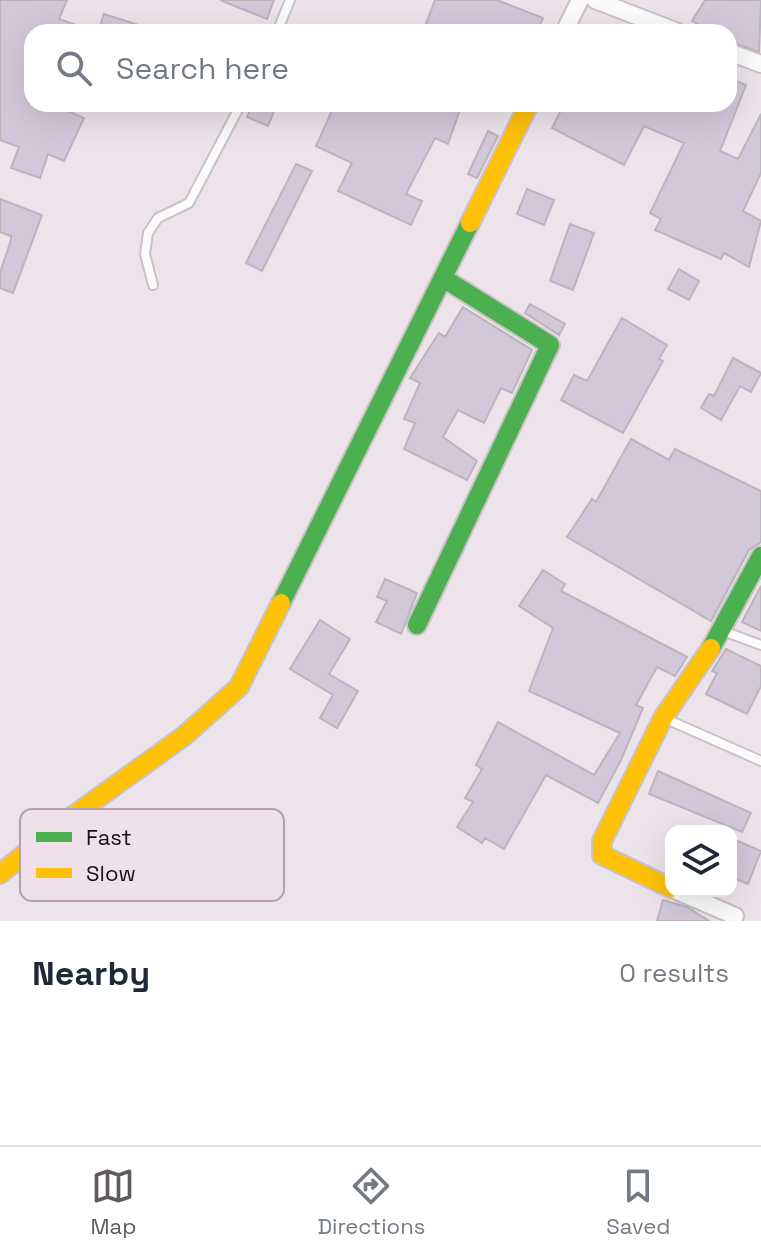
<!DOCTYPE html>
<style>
body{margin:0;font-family:"Space Grotesk",sans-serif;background:#f6f6f7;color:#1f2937}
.controls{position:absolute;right:24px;bottom:24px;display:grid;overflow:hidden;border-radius:16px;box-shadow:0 8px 32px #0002}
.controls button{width:72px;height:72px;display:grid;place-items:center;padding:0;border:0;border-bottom:2px solid #e0e1e3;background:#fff;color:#1f2937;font:40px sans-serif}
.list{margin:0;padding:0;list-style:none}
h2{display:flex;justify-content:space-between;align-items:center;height:104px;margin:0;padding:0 32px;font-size:34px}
h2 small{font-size:26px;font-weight:400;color:#747a83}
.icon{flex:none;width:44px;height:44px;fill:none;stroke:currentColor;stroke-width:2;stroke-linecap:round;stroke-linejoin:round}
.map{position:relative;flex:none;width:761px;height:921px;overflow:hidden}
.search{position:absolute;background:#fff;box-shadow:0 8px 32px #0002;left:24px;right:24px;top:24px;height:88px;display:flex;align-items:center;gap:20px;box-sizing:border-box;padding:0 28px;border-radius:24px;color:#747a83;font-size:30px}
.sheet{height:224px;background:#fff}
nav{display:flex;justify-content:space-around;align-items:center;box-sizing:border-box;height:112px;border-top:2px solid #e0e1e3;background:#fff;font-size:22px;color:#747a83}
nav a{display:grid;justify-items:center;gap:4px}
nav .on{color:#615a60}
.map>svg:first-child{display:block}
</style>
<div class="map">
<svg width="761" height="921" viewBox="0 0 761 921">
<rect width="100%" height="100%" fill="#ece4ea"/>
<!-- building -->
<path fill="#d3c8da" stroke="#bab5bb" stroke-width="2" d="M 0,0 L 67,0 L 59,19 L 90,30 L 32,32 L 32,104 L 51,104 L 84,118 L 64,161 L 48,154 L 40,178 L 11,168 L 19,147 L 0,140 Z
M 220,0 L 274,0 L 267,19 Z
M 435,0 L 497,0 L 543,18 L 537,32 L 423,32 Z
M 705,0 L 761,0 L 759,52 L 729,41 L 729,32 L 712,32 L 692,21 Z
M 104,14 L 151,29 L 150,32 L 98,32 Z
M 729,78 L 746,85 L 720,151 L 738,159 L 761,114 L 761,173 L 743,211 L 761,221 L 749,267 L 724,253 L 721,259 L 655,230 L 661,219 L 650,213 L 684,143 L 644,126 L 624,165 L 552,128 L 564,104 L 729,104 Z
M 253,104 L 277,104 L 268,126 L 247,117 Z
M 335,104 L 462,104 L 448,144 L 435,138 L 406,194 L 422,201 L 411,225 L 338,191 L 352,163 L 316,146 Z
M 488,131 L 498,136 L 477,178 L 468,174 Z
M 296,164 L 312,171 L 262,271 L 246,263 Z
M 527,189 L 554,200 L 544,225 L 517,214 Z
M 0,199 L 42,215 L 13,293 L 0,288 L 0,273 L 11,240 L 11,236 L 0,232 Z
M 570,224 L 594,233 L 573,290 L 550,281 Z
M 679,269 L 699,281 L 689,300 L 668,289 Z
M 530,304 L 565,324 L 559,335 L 525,313 Z
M 463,307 L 532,350 L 512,393 L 501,388 L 484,423 L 458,410 L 443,437 L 477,461 L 467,480 L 404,449 L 415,423 L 404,419 L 420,383 L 410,378 L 439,333 L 445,337 Z
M 622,318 L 667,345 L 659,359 L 663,361 L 623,433 L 561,400 L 574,375 L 587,381 Z
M 733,358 L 761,373 L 751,392 L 740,386 L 721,420 L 701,408 L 709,394 L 714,396 Z
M 631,439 L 669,460 L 675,449 L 761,491 L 761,542 L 749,550 L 711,621 L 567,537 L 592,499 L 596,502 Z
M 543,570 L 565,584 L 561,591 L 687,657 L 675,676 L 657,667 L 636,705 L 643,708 L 621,760 L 598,803 L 546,775 L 504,849 L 485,838 L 482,843 L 457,827 L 473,802 L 465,798 L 482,769 L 476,765 L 498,722 L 594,775 L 620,733 L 529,691 L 553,628 L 519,606 Z
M 385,579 L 417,593 L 401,634 L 376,622 L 387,601 L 377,597 Z
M 761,586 L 761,631 L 742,622 Z
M 320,620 L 350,639 L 329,674 L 358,691 L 337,728 L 320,718 L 333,695 L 290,669 Z
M 726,649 L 761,666 L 761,686 L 747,714 L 706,694 L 717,673 L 712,671 Z
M 658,771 L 751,813 L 742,832 L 649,794 Z
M 731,838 L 761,851 L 748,884 L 731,877 Z
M 663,900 L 687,907 L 709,921 L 657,921 Z"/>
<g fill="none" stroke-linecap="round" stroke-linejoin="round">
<defs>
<path id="lane" d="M 277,32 L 290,0
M 153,285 L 145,254 L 148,233 L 158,218 L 189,203 L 241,104
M 723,631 L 761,645
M 664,718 L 761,761"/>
<path id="street" d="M 595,0 L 678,32
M 564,32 L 580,0
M 729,52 L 761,64
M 677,891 L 735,916"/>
<path id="fast" d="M 281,603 L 470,223
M 417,625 L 550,345 L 443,278
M 711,648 L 761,556"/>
<path id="slow" d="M 470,223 L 529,104
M 0,874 L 59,826 L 184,736 L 239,687 L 281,603
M 671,888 L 602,855 L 602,841 L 663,718 L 711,648"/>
</defs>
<!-- lane casing -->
<use href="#lane" stroke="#c9c2c7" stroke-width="12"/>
<!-- street casing -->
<use href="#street" stroke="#c9c2c7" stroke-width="20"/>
<!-- fast casing -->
<use href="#fast" stroke="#c9c2c7" stroke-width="22"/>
<!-- slow casing -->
<use href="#slow" stroke="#c9c2c7" stroke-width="22"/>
<!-- lane -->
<use href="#lane" stroke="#fcfbfc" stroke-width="8"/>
<!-- street -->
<use href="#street" stroke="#fcfbfc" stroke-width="16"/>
<!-- fast -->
<use href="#fast" stroke="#4caf50" stroke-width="18"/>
<!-- slow -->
<use href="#slow" stroke="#ffc107" stroke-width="18"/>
</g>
<!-- legend -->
<rect x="20" y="809" width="264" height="92" rx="12" fill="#f0e0ec" stroke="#afa2ac" stroke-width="2"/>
<rect x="36" y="832" width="36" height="10" fill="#4caf50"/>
<rect x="36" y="868" width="36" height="10" fill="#ffc107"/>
<g font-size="22" fill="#161015">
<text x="86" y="845">Fast</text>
<text x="86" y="881">Slow</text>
</g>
</svg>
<div class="controls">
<button><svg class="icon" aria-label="layers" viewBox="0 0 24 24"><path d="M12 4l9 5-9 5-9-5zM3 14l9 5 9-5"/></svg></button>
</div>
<div class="search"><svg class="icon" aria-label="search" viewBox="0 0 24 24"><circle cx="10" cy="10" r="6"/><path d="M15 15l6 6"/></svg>Search here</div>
</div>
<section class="sheet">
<h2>Nearby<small>0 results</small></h2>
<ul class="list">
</ul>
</section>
<nav>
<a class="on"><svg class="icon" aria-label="map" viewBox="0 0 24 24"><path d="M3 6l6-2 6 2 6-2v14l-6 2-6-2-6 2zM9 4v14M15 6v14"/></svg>Map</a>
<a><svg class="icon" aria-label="directions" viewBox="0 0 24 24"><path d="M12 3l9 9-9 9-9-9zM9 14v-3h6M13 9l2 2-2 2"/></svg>Directions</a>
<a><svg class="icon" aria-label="saved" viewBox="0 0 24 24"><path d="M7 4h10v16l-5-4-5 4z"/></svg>Saved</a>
</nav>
